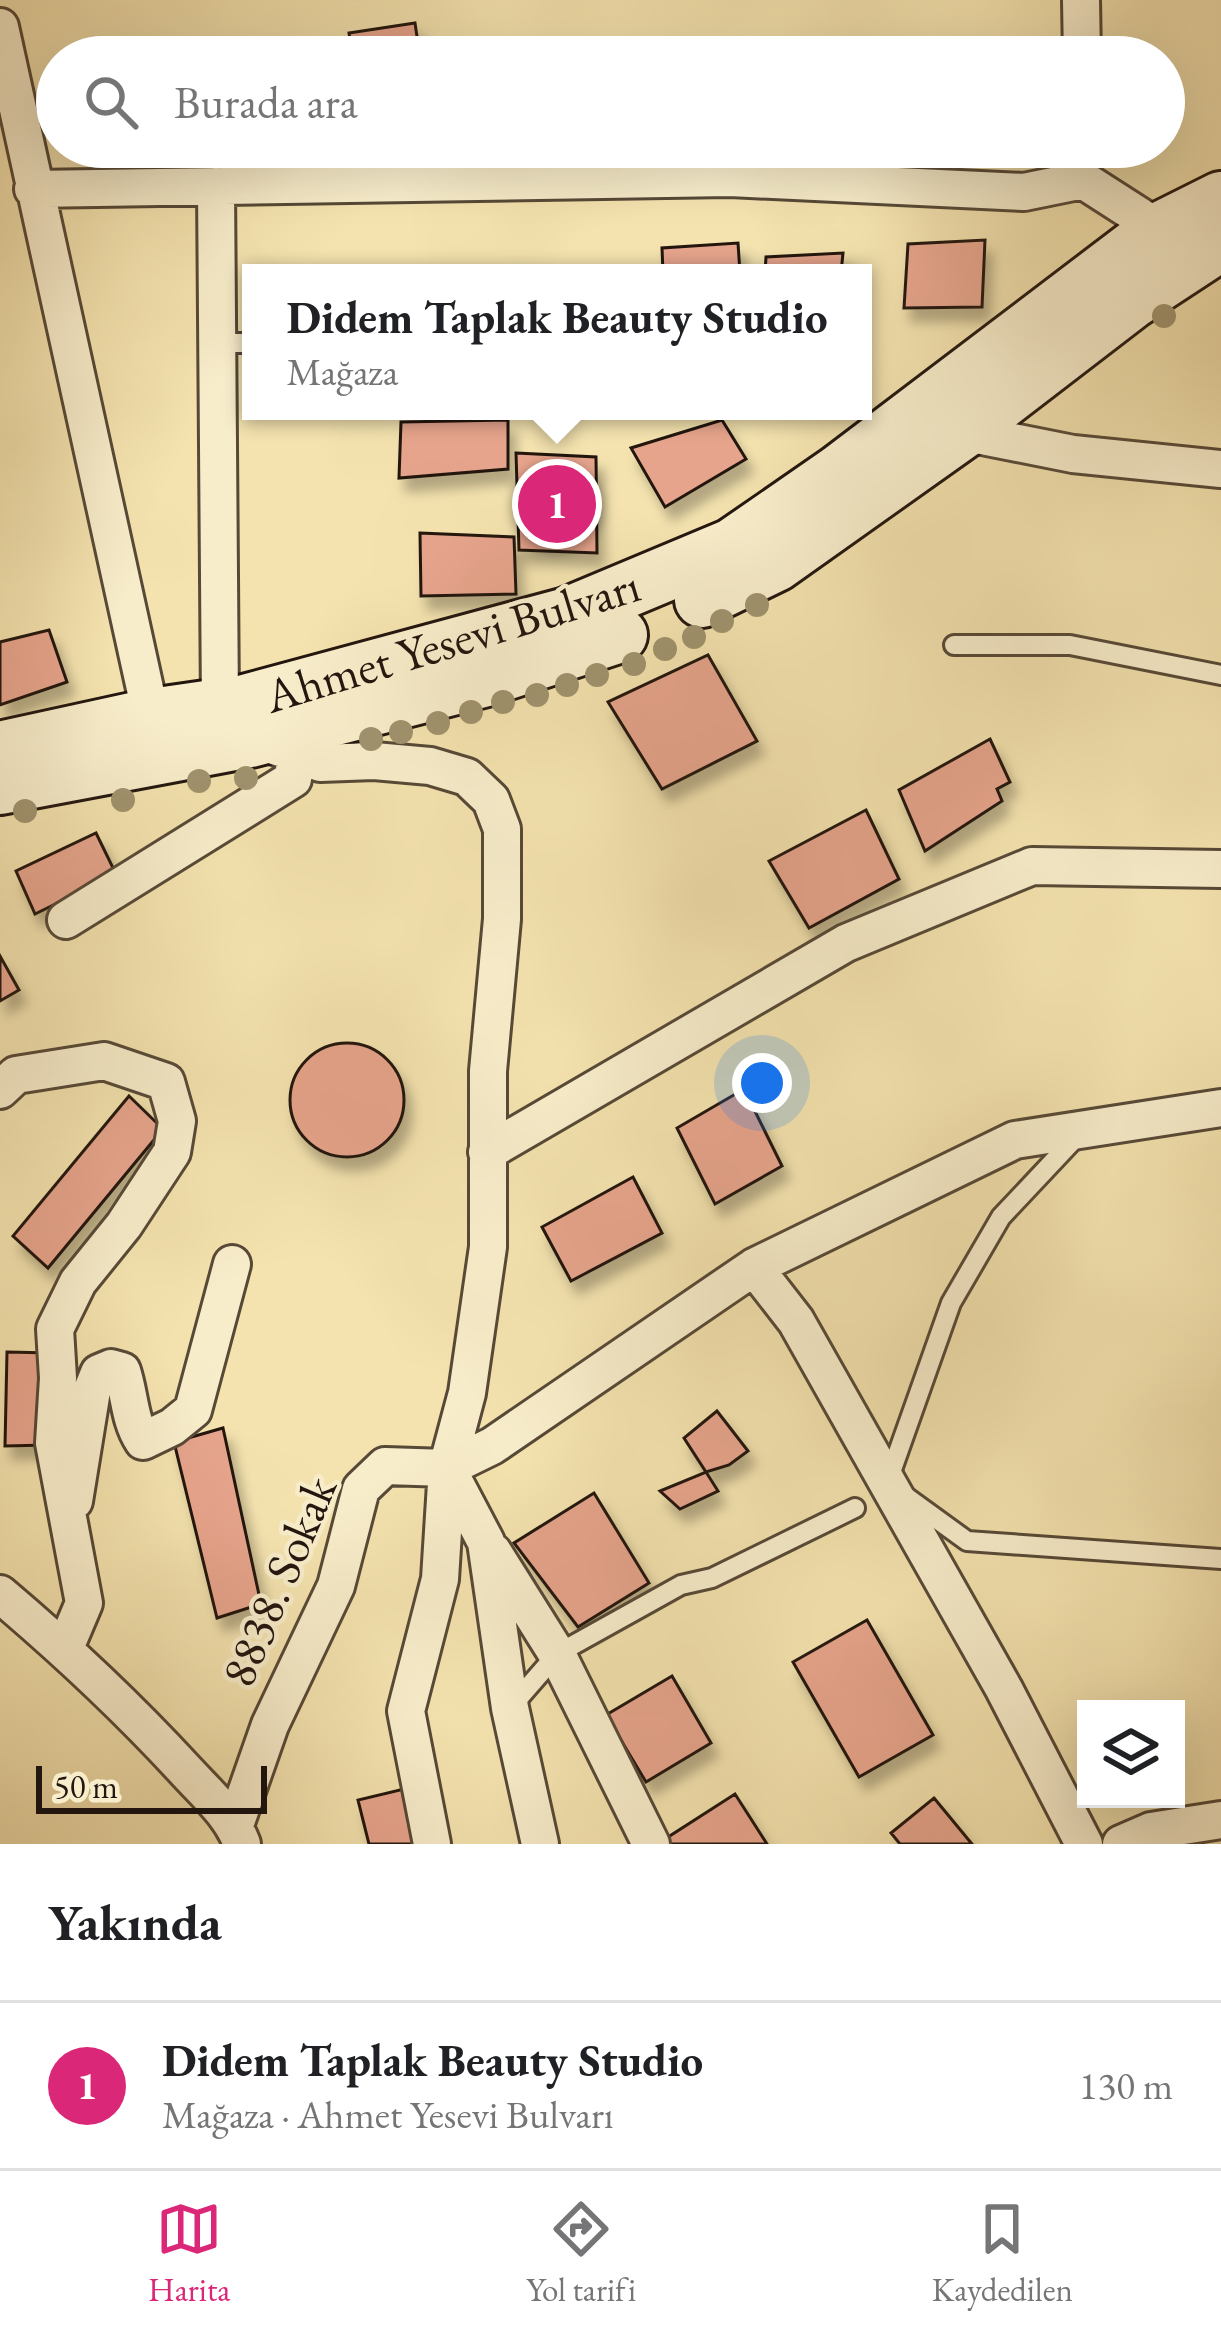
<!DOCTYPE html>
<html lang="tr">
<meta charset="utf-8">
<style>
body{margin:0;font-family:"EB Garamond",serif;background:#f6f6f6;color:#202124}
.controls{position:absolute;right:36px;bottom:36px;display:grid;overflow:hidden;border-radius:0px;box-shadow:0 12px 48px #0002}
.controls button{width:108px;height:108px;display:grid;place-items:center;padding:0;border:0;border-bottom:3px solid #e0e0e0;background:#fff;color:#202124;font:60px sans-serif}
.scale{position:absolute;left:36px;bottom:30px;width:231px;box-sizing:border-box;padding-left:12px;border:6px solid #23160f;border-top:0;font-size:33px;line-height:42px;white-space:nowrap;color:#23160f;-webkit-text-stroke:9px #f8edcb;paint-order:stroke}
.you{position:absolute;left:762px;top:1083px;width:42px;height:42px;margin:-30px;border:9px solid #fff;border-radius:50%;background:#1a73e8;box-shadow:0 0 0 18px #1a73e833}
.badge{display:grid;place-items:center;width:78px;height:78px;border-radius:50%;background:#db2777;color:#fff;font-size:39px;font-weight:700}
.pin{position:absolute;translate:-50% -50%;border:6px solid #fff;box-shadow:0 3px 12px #0006}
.popup{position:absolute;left:242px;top:264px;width:630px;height:156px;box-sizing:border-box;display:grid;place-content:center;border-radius:0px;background:#fff;filter:drop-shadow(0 3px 9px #0005);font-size:39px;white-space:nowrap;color:#757577}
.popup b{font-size:45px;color:#202124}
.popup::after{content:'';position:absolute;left:50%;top:100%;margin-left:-24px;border:24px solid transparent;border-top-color:#fff}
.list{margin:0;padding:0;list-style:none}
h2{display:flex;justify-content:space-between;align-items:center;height:156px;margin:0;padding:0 48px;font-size:51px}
h2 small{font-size:39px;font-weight:400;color:#757577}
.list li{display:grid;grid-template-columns:78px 1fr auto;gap:36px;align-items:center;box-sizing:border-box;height:168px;padding:0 48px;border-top:3px solid #e0e0e0}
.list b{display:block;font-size:45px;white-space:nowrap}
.list p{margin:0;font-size:39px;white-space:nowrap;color:#757577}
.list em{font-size:39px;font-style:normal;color:#757577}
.icon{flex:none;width:66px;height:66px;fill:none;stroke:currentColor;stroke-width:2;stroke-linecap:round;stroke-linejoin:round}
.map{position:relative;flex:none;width:1221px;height:1844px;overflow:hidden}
.search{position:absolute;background:#fff;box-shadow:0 12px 48px #0002;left:36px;right:36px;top:36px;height:132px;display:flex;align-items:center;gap:30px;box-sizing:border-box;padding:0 42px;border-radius:66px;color:#757577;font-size:45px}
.sheet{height:324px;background:#fff}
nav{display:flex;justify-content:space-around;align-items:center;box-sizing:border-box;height:168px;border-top:3px solid #e0e0e0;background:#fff;font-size:33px;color:#757577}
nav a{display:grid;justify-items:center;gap:6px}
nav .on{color:#db2777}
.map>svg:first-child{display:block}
</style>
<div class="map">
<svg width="1221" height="1844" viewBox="0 0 1221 1844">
<defs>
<filter id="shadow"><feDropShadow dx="7" dy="13" stdDeviation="6" flood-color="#0004"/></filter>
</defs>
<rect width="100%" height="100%" fill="#f4e3af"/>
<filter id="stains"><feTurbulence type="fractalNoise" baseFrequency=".00167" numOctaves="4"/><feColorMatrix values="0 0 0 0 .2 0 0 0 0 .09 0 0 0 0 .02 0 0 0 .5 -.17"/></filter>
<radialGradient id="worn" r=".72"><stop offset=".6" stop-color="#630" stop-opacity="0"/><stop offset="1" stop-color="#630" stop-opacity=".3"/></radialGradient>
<!-- building -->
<path fill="#e6a48c" stroke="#23160f" stroke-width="3" filter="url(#shadow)" d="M 415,23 L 420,57 L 353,57 L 349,33 Z
M 578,44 L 580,57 L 505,57 L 504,49 Z
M 713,147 L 777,147 L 776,155 L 712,162 Z
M 985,240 L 982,307 L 904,308 L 908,244 Z
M 738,243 L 740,273 L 663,273 L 662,248 Z
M 843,253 L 841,273 L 765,273 L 766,257 Z
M 508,420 L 508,469 L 399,478 L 401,422 Z
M 722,420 L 746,459 L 665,507 L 631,448 Z
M 516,453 L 596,457 L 597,553 L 519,550 Z
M 420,533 L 514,537 L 516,594 L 421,596 Z
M 49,630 L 67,682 L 0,705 L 0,642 Z
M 708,655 L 757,741 L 662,789 L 608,702 Z
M 990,739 L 1010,782 L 997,789 L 1002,801 L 925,851 L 899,790 Z
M 866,810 L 899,879 L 809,928 L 769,861 Z
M 96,833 L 116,874 L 35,914 L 16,871 Z
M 0,956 L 19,990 L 0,1001 Z
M290 1100a57 57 0 1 1 114 0a57 57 0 1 1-114 0Z
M 744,1089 L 782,1166 L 715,1204 L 677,1128 Z
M 129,1096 L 163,1129 L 48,1268 L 13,1236 Z
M 633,1177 L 662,1233 L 571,1281 L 542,1227 Z
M 7,1352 L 50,1353 L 47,1445 L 5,1446 Z
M 717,1411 L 748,1451 L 729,1465 L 706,1472 L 684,1438 Z
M 223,1428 L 261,1604 L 217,1618 L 174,1442 Z
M 706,1472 L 718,1491 L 680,1509 L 660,1491 Z
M 594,1493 L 649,1583 L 578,1627 L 514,1543 Z
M 867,1620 L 933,1735 L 859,1777 L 793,1662 Z
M 672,1676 L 711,1743 L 646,1782 L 606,1715 Z
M 404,1789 L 417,1844 L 369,1844 L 358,1800 Z
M 735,1794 L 767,1844 L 663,1844 L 662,1841 Z
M 934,1798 L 972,1844 L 900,1844 L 891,1833 Z"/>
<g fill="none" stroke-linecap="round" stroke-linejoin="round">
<defs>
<path id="lane" d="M 218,343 L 251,343
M 954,645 L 1070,645 L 1221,675
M 889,1478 L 951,1303 L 1001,1217 L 1079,1134
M 905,1496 L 967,1541 L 1221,1559
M 510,1708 L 557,1654 L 681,1585 L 712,1578 L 855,1508"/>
<path id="street" d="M 1081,0 L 1082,57
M 0,27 L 151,716
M 216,186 L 220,706
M 33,189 L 730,178 L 1024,192 L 1083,180 L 1150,223 L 1155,232
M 962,432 L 1073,454 L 1221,469
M 296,752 L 320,763 L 374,761 L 430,766 L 467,777 L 491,800 L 502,829 L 502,919 L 488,1071 L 488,1247 L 467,1393 L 447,1468 L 440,1579 L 406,1711 L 432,1844
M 66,920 L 293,779 L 296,752 L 277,747
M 0,1090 L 16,1075 L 104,1061 L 166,1082 L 177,1121 L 172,1152 L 124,1225 L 78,1282 L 55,1329 L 58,1378 L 54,1443 L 84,1603 L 65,1648
M 487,1152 L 846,943 L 1032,866 L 1221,869
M 754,1267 L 796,1321 L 1004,1689 L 1084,1844
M 447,1468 L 492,1446 L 754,1267 L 1015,1140 L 1221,1108
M 74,1501 L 92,1390 L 99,1373 L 111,1368 L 122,1371 C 130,1395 129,1420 143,1441 L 172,1427 L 193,1410 L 232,1264
M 493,1552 L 557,1654 L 651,1844
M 0,1594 C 65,1649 127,1707 185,1770 C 206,1793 231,1814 242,1844
M 235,1825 L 270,1725 L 336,1586 L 361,1489 L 385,1466 L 447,1468 L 486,1542 L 510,1708 L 540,1844
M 1121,1844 L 1151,1831 L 1221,1820"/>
<path id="secondary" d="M 702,600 L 776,564 L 962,432 L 1131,302 L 1221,243
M 0,749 L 151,716 L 241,703 L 567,615 L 732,546 L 839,472 L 1155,232 L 1221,199
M 0,787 L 250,740 L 486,679 L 620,635"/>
</defs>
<!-- lane casing -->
<use href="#lane" stroke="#574937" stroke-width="24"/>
<!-- street casing -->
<use href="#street" stroke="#574937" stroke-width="42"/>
<!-- secondary casing -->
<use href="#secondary" stroke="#23160f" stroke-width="60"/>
<!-- lane -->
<use href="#lane" stroke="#f8edcb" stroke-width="18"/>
<!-- street -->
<use href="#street" stroke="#f8edcb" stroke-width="36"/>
<!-- secondary -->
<use href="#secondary" stroke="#f8edcb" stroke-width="54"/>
</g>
<!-- trees -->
<g fill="#a0936e">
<circle cx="1164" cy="316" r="12"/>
<circle cx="757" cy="605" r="12"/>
<circle cx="722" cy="621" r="12"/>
<circle cx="694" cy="637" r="12"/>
<circle cx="665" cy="649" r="12"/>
<circle cx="634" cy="664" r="12"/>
<circle cx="597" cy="675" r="12"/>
<circle cx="567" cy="685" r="12"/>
<circle cx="537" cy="695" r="12"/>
<circle cx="503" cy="702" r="12"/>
<circle cx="471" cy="712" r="12"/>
<circle cx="438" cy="723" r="12"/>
<circle cx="401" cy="732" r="12"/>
<circle cx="371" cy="739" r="12"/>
<circle cx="246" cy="778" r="12"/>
<circle cx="199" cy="781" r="12"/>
<circle cx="123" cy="800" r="12"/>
<circle cx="25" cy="811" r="12"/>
</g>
<g text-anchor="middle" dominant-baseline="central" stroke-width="9" stroke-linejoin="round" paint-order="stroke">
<!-- street labels -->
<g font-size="48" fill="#23160f" stroke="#f8edcb">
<text transform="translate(452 640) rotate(-17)">Ahmet Yesevi Bulvarı</text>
<text transform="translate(278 1581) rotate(-67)">8838. Sokak</text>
</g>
</g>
<rect width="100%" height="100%" filter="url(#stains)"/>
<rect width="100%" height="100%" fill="url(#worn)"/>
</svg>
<div class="controls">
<button><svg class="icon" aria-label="layers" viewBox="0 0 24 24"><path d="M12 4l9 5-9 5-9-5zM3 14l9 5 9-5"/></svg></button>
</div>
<div class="scale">50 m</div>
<div class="you"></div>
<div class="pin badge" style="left:557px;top:504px">1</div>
<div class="popup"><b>Didem Taplak Beauty Studio</b>Mağaza</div>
<div class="search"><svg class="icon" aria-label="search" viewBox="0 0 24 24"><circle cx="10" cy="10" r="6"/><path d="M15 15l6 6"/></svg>Burada ara</div>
</div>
<section class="sheet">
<h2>Yakında<small></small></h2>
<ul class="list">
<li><span class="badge">1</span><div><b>Didem Taplak Beauty Studio</b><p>Mağaza · Ahmet Yesevi Bulvarı</p></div><em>130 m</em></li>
</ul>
</section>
<nav>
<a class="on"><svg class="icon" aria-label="map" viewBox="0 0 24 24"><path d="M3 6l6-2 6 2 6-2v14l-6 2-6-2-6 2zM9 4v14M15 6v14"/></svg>Harita</a>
<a><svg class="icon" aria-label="directions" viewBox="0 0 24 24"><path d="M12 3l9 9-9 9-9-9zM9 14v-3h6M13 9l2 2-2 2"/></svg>Yol tarifi</a>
<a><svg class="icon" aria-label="saved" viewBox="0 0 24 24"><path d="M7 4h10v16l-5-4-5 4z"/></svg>Kaydedilen</a>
</nav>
